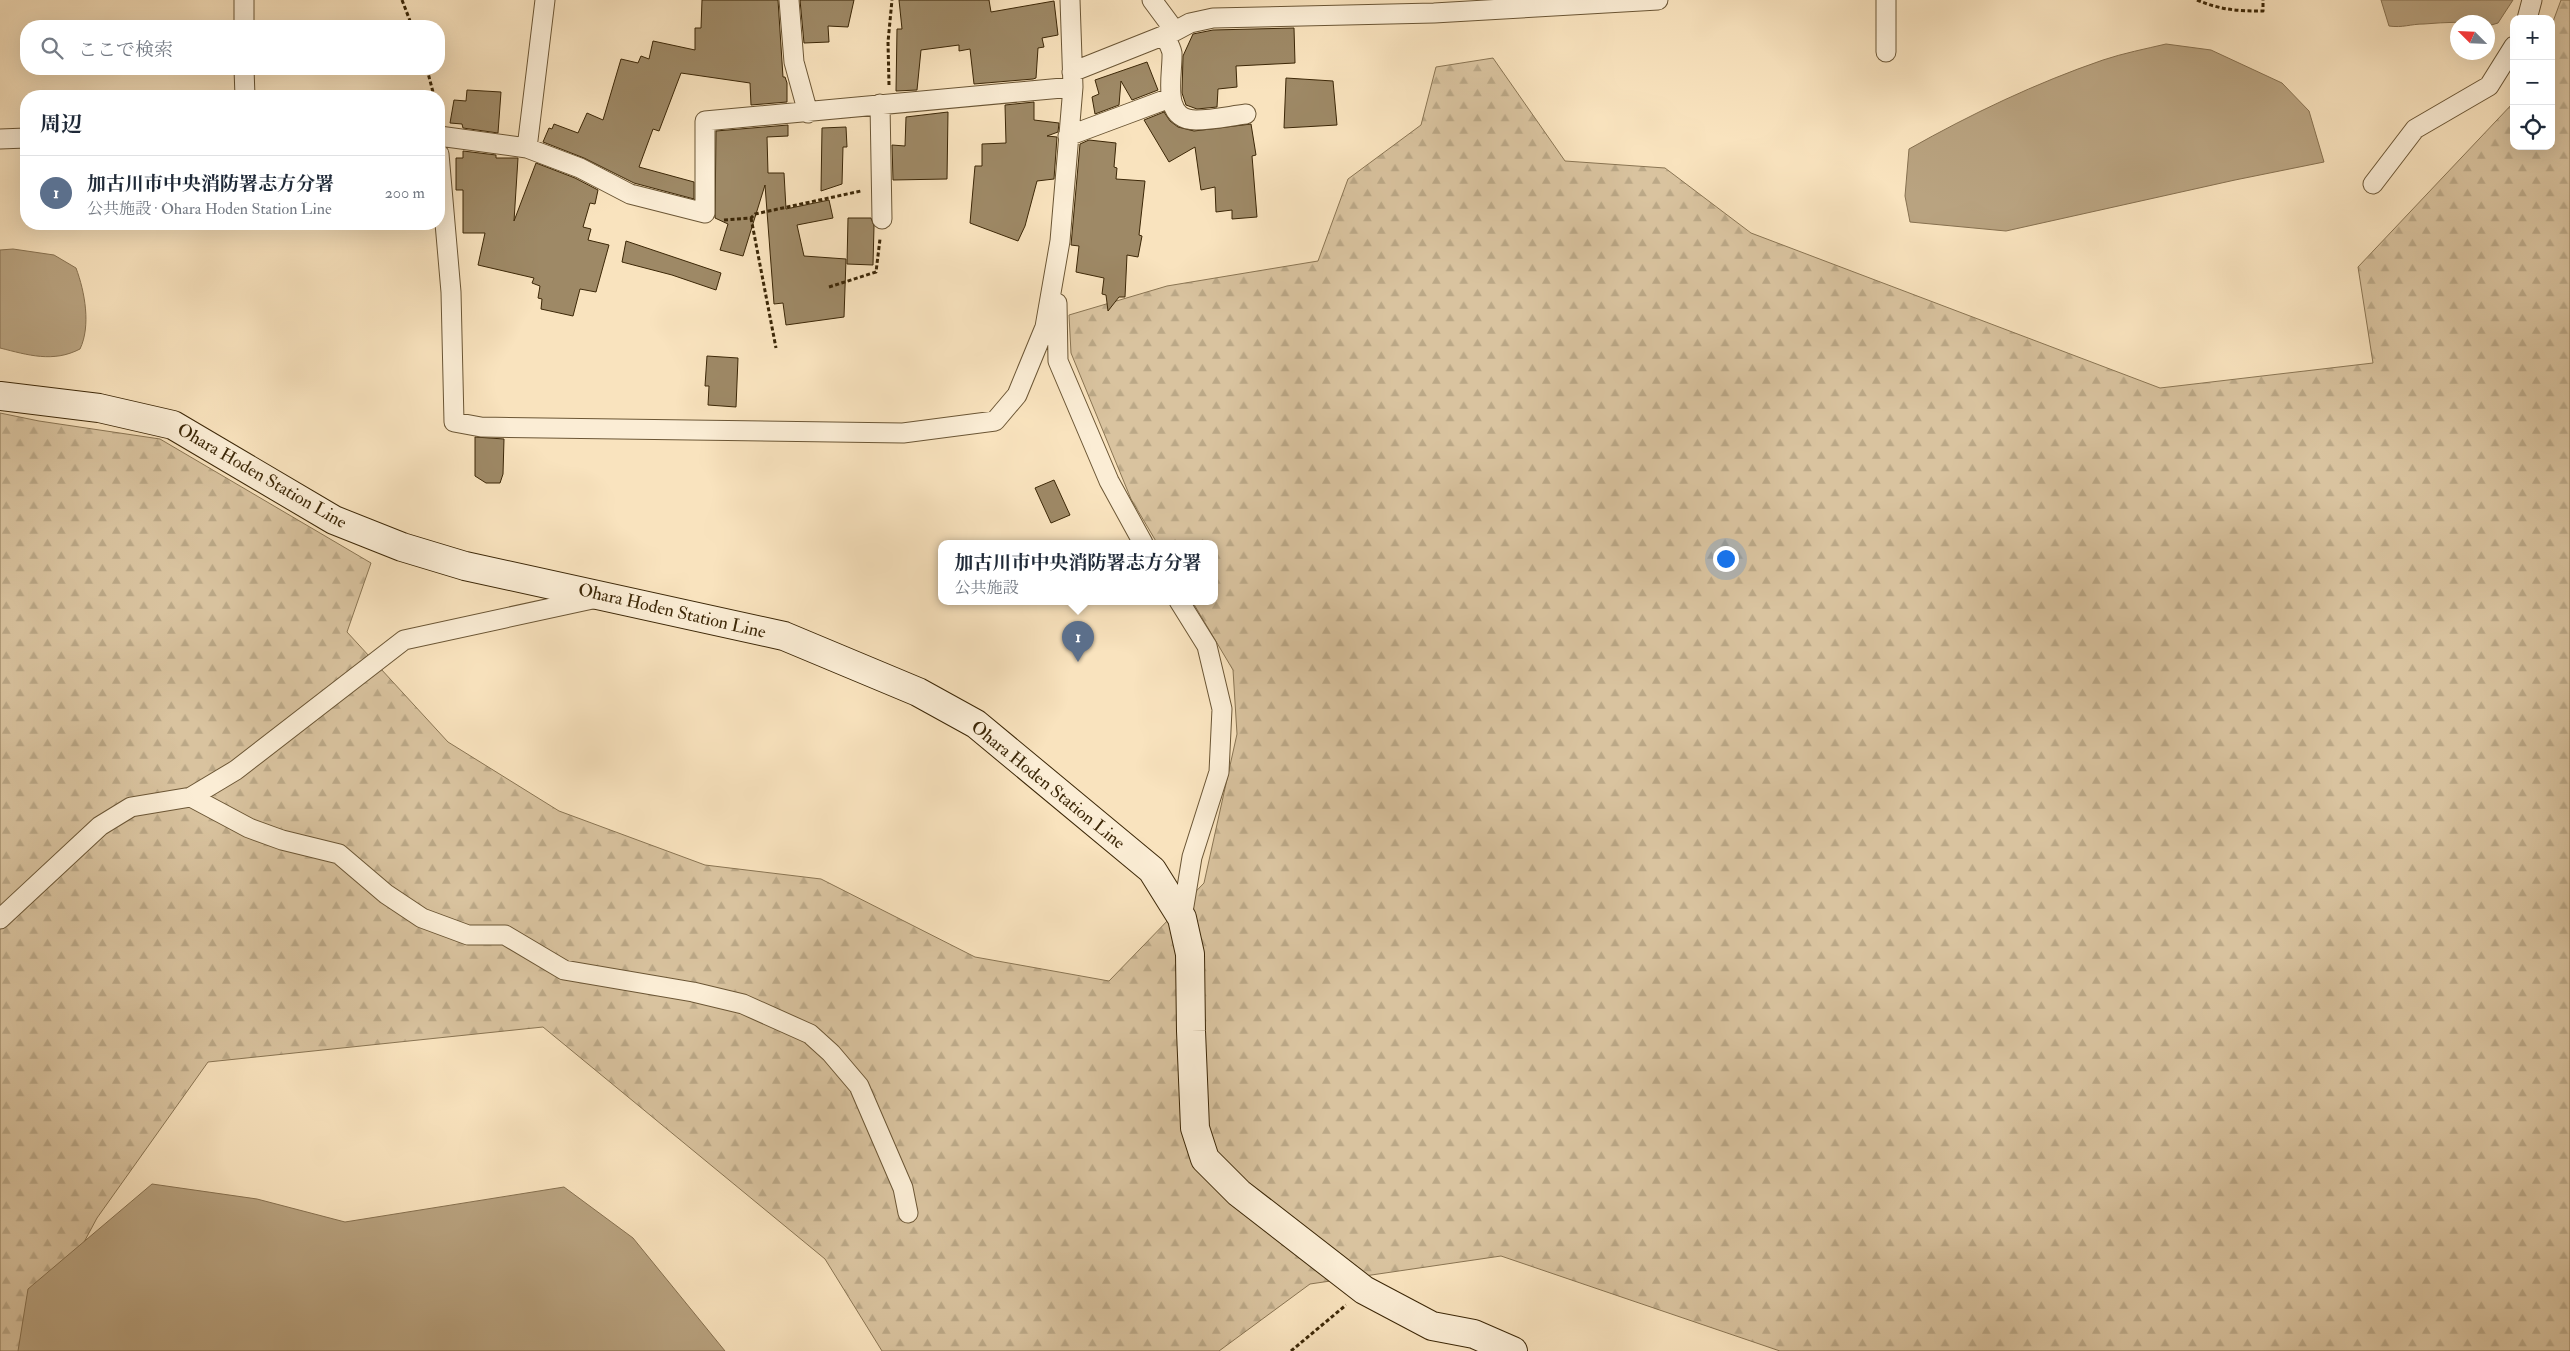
<!DOCTYPE html>
<html lang="ja">
<meta charset="utf-8">
<style>
body{margin:0;font-family:"IM FELL Double Pica","Noto Serif JP",serif;background:#f2f2f3;color:#1f2937}
.controls{position:absolute;right:15px;top:15px;display:grid;overflow:hidden;border-radius:10px;box-shadow:0 5px 20px #0002}
.controls button{width:45px;height:45px;display:grid;place-items:center;padding:0;border:0;border-bottom:1px solid #e0e1e3;background:#fff;color:#1f2937;font:25px sans-serif}
.compass{position:absolute;left:2450px;top:15px;width:45px;height:45px;border-radius:50%;background:#fff;box-shadow:0 5px 20px #0002;rotate:294deg}
.you{position:absolute;left:1725px;top:558px;width:18px;height:18px;margin:-12px;border:4px solid #fff;border-radius:50%;background:#1a73e8;box-shadow:0 0 0 8px #1a73e833}
.badge{display:grid;place-items:center;width:32px;height:32px;border-radius:50%;background:#8f2418;color:#fff;font-size:16px;font-weight:700}
.pin{position:absolute;translate:-50% -41px;filter:drop-shadow(0 1px 2px #0008)}
.pin::after{content:'';position:absolute;top:26px;width:18px;height:15px;background:inherit;clip-path:polygon(0 0,100% 0,50% 100%)}
.popup{position:absolute;left:938px;top:540px;width:280px;height:65px;box-sizing:border-box;display:grid;place-content:center;border-radius:10px;background:#fff;filter:drop-shadow(0 1px 4px #0005);font-size:16px;white-space:nowrap;color:#747a83}
.popup b{font-size:19px;color:#1f2937}
.popup::after{content:'';position:absolute;left:50%;top:100%;margin-left:-10px;border:10px solid transparent;border-top-color:#fff}
.list{margin:0;padding:0;list-style:none}
h2{display:flex;justify-content:space-between;align-items:center;height:65px;margin:0;padding:0 20px;font-size:21px}
h2 small{font-size:16px;font-weight:400;color:#747a83}
.list li{display:grid;grid-template-columns:32px 1fr auto;gap:15px;align-items:center;box-sizing:border-box;height:75px;padding:0 20px;border-top:1px solid #e0e1e3}
.list b{display:block;font-size:19px;white-space:nowrap}
.list p{margin:0;font-size:16px;white-space:nowrap;color:#747a83}
.list em{font-size:16px;font-style:normal;color:#747a83}
.icon{flex:none;width:28px;height:28px;fill:none;stroke:currentColor;stroke-width:2;stroke-linecap:round;stroke-linejoin:round}
.map{position:relative;flex:none;width:2570px;height:1351px;overflow:hidden}
.search{position:absolute;background:#fff;box-shadow:0 5px 20px #0002;left:20px;top:20px;width:425px;height:55px;display:flex;align-items:center;gap:12px;box-sizing:border-box;padding:0 18px;border-radius:20px;color:#747a83;font-size:19px}
.panel{position:absolute;background:#fff;box-shadow:0 5px 20px #0002;left:20px;top:90px;width:425px;height:140px;border-radius:20px}
.map>svg:first-child{display:block}
</style>
<div class="map">
<svg width="2570" height="1351" viewBox="0 0 2570 1351">
<defs>
<pattern id="forest-firs" width="22" height="20" patternUnits="userSpaceOnUse" patternTransform="scale(1.25)"><rect width="22" height="20" fill="#d9c39f"/><path d="M5 1l3.5 6h-7zM16 11l3.5 6h-7z" fill="#bba887"/></pattern>
</defs>
<rect width="100%" height="100%" fill="#f9e3be"/>
<filter id="stains"><feTurbulence type="fractalNoise" baseFrequency=".004" numOctaves="4"/><feColorMatrix values="0 0 0 0 .2 0 0 0 0 .09 0 0 0 0 .02 0 0 0 .5 -.17"/></filter>
<radialGradient id="worn" r=".72"><stop offset=".6" stop-color="#630" stop-opacity="0"/><stop offset="1" stop-color="#630" stop-opacity=".3"/></radialGradient>
<!-- forest -->
<path fill="url(#forest-firs)" stroke="#8a7553" d="M 2561,0 L 2570,0 L 2570,1351 L 1780,1351 L 1501,1256 L 1310,1284 L 1219,1351 L 882,1351 L 825,1259 L 543,1027 L 208,1062 L 97,1218 L 40,1324 L 53,1351 L 0,1351 L 0,413 L 39,421 L 160,439 L 371,563 L 347,632 L 448,742 L 559,811 L 705,865 L 821,879 L 975,957 L 1109,981 L 1204,883 L 1237,734 L 1233,670 L 1192,601 L 1214,601 L 1214,543 L 1157,543 L 1131,499 L 1071,353 L 1069,315 L 1167,286 L 1318,261 L 1348,179 L 1421,125 L 1436,67 L 1493,58 L 1565,161 L 1665,168 L 1751,233 L 2160,388 L 2373,363 L 2358,267 L 2514,102 L 2514,146 L 2551,146 L 2551,27 Z"/>
<!-- water -->
<path fill="#b9a380" stroke="#877150" d="M 2381,0 L 2513,0 L 2498,23 L 2488,26 L 2488,22 C 2466,22 2446,22 2424,24 C 2410,24 2403,28 2389,26 Z
M 2166,44 L 2211,50 L 2282,83 L 2309,111 L 2324,162 L 2235,180 L 2006,231 L 1910,222 L 1905,196 L 1909,149 C 1971,114 2036,83 2103,60 C 2124,53 2145,49 2166,44 Z
M 13,249 L 54,255 L 76,268 C 85,292 91,326 80,349 C 53,363 28,355 0,348 L 0,250 Z
M 152,1184 L 257,1199 L 345,1222 L 564,1187 L 633,1238 L 725,1351 L 18,1351 L 28,1289 Z"/>
<!-- building -->
<path fill="#9e8966" stroke="#3c2707" d="M 702,0 L 778,0 L 783,77 L 785,77 L 787,83 L 787,102 L 751,105 L 750,83 L 681,73 L 659,131 L 653,129 L 639,167 L 694,182 L 694,199 L 634,183 L 584,158 L 543,142 L 549,128 L 552,129 L 554,124 L 578,133 L 587,113 L 603,120 L 621,59 L 638,63 L 641,56 L 649,59 L 653,41 L 695,50 L 695,28 L 701,28 Z
M 800,0 L 854,0 L 848,27 L 828,26 L 829,42 L 804,43 Z
M 899,0 L 989,0 L 991,12 L 1054,1 L 1058,35 L 1042,38 L 1044,47 L 1038,48 L 1036,78 L 1033,79 L 974,84 L 970,49 L 959,51 L 959,45 L 921,50 L 917,90 L 896,91 L 897,29 L 902,29 Z
M 1294,28 L 1295,63 L 1236,66 L 1237,87 L 1218,89 L 1217,107 L 1197,109 L 1186,105 L 1182,93 L 1183,56 L 1193,34 L 1213,30 Z
M 1147,62 L 1158,90 L 1132,100 L 1121,81 L 1119,105 L 1095,114 L 1092,97 L 1099,94 L 1095,80 Z
M 1286,78 L 1333,81 L 1337,125 L 1284,128 Z
M 467,90 L 501,92 L 498,133 L 463,128 L 462,124 L 450,123 L 454,100 L 466,101 Z
M 1034,102 L 1034,120 L 1059,123 L 1058,132 L 1047,136 L 1057,137 L 1054,179 L 1037,181 L 1025,226 L 1018,241 L 970,223 L 975,166 L 982,166 L 982,144 L 1006,143 L 1005,105 Z
M 948,112 L 947,179 L 893,180 L 892,145 L 905,146 L 906,117 Z
M 1164,112 L 1170,121 L 1178,127 L 1194,131 L 1251,124 L 1256,155 L 1252,156 L 1257,217 L 1232,219 L 1232,210 L 1216,212 L 1215,187 L 1201,190 L 1195,147 L 1169,162 L 1144,120 Z
M 788,125 L 788,136 L 767,137 L 768,173 L 784,173 L 786,209 L 829,200 L 833,218 L 797,225 L 804,256 L 846,259 L 844,317 L 786,325 L 783,303 L 774,304 L 765,185 L 743,256 L 720,250 L 728,224 L 715,218 L 716,131 Z
M 846,127 L 847,147 L 843,147 L 842,184 L 821,191 L 822,128 Z
M 1089,140 L 1116,143 L 1114,167 L 1117,168 L 1116,179 L 1145,181 L 1139,235 L 1142,236 L 1138,257 L 1127,255 L 1125,297 L 1119,297 L 1108,311 L 1106,295 L 1102,294 L 1104,278 L 1076,272 L 1079,246 L 1071,245 L 1080,144 Z
M 463,151 L 496,155 L 496,158 L 518,158 L 514,221 L 536,163 L 575,178 L 598,190 L 595,204 L 590,203 L 583,227 L 591,229 L 588,240 L 609,245 L 596,292 L 580,289 L 573,316 L 541,309 L 542,299 L 538,298 L 540,286 L 532,283 L 534,278 L 478,265 L 485,233 L 463,233 L 463,190 L 456,190 L 456,158 L 463,158 Z
M 848,218 L 871,218 L 874,226 L 873,265 L 847,264 Z
M 626,241 L 721,273 L 716,290 L 672,275 L 622,262 Z
M 707,356 L 738,358 L 736,407 L 708,405 L 709,386 L 705,386 Z
M 475,437 L 504,439 L 503,474 L 500,483 L 486,483 L 475,476 Z
M 1054,480 L 1070,515 L 1051,523 L 1035,488 Z"/>
<g fill="none" stroke-linecap="round" stroke-linejoin="round">
<defs>
<path id="minor" d="M 244,0 L 244,26
M 789,0 L 794,62 L 808,113
M 1152,0 L 1175,31
M 1886,0 L 1886,52
M 2527,19 L 2532,0
M 1164,35 C 1167,41 1171,47 1172,53 C 1173,75 1160,120 1196,120 C 1212,120 1230,116 1246,114
M 244,69 L 245,96
M 1072,72 L 1175,31 L 1190,23 L 1213,18 L 1434,13 L 1658,0
M 880,104 L 882,219
M 439,136 L 527,148 L 580,168 L 630,194 L 705,213 L 705,121 L 1073,87
M 1068,136 L 1170,98
M 0,139 L 26,138
M 527,148 L 545,0
M 439,154 L 451,292 L 454,422 L 481,427 L 903,433 L 995,421 L 1017,395 L 1045,327 L 1060,241 L 1073,87 L 1070,0
M 2373,184 L 2415,129 L 2489,86 L 2514,46
M 1057,303 L 1058,361 L 1109,481 L 1143,543
M 1179,601 L 1207,646 L 1222,709 L 1219,772 L 1192,857 L 1182,918
M 191,797 L 249,828 L 282,840 L 339,854 L 386,894 L 422,918 L 468,935 L 505,935 L 564,970 L 693,992 L 743,1004 L 810,1034 L 831,1053 L 859,1086 L 903,1188 L 908,1213
M 0,919 L 100,826 L 131,807 L 191,797 L 236,770 L 404,640 L 597,598"/>
<path id="secondary" d="M 0,396 L 99,408 L 173,425 L 334,520 L 402,547 L 465,566 L 784,636 L 918,692 L 976,724 L 1152,870 L 1182,918 L 1190,954 L 1191,1031 L 1195,1128 L 1205,1159 L 1239,1193 L 1364,1290 L 1432,1326 L 1474,1334 L 1513,1351"/>
</defs>
<!-- minor casing -->
<use href="#minor" stroke="#6b5635" stroke-width="21"/>
<!-- secondary casing -->
<use href="#secondary" stroke="#3c2707" stroke-width="30"/>
<!-- path -->
<path stroke="#3c2707" stroke-width="3" stroke-dasharray="4 2.5" stroke-linecap="butt" d="M 402,0 L 412,26
M 2197,0 C 2221,10 2237,11 2263,11 L 2263,0
M 427,69 L 434,96
M 889,85 L 888,42 L 892,0
M 751,218 L 776,348
M 724,220 L 751,218 L 755,214 L 861,191
M 829,287 L 876,272 L 880,239
M 1291,1351 L 1346,1305"/>
<!-- minor -->
<use href="#minor" stroke="#fbedd5" stroke-width="19"/>
<!-- secondary -->
<use href="#secondary" stroke="#fbedd5" stroke-width="28"/>
</g>
<g text-anchor="middle" dominant-baseline="central" stroke-width="4.5" stroke-linejoin="round" paint-order="stroke">
<!-- street labels -->
<g font-size="18" fill="#3c2707" stroke="#fbedd5">
<text transform="translate(262 476) rotate(30)">Ohara Hoden Station Line</text>
<text transform="translate(672 611) rotate(13)">Ohara Hoden Station Line</text>
<text transform="translate(1048 785) rotate(39)">Ohara Hoden Station Line</text>
</g>
</g>
<rect width="100%" height="100%" filter="url(#stains)"/>
<rect width="100%" height="100%" fill="url(#worn)"/>
</svg>
<div class="controls">
<button>+</button>
<button>−</button>
<button><svg class="icon" aria-label="locate" viewBox="0 0 24 24"><circle cx="12" cy="12" r="6"/><path d="M12 2v4M12 18v4M2 12h4M18 12h4"/></svg></button>
</div>
<svg class="compass" viewBox="-18 -18 36 36"><path d="M0-13l5 13h-10z" fill="#e53935"/><path d="M0 13l5-13h-10z" fill="#747a83"/></svg>
<div class="you"></div>
<div class="pin badge" style="left:1078px;top:662px;background:#5c6f8a">1</div>
<div class="popup"><b>加古川市中央消防署志方分署</b>公共施設</div>
<div class="search"><svg class="icon" aria-label="search" viewBox="0 0 24 24"><circle cx="10" cy="10" r="6"/><path d="M15 15l6 6"/></svg>ここで検索</div>
<section class="panel">
<h2>周辺<small></small></h2>
<ul class="list">
<li><span class="badge" style="background:#5c6f8a">1</span><div><b>加古川市中央消防署志方分署</b><p>公共施設 · Ohara Hoden Station Line</p></div><em>200 m</em></li>
</ul>
</section>
</div>
